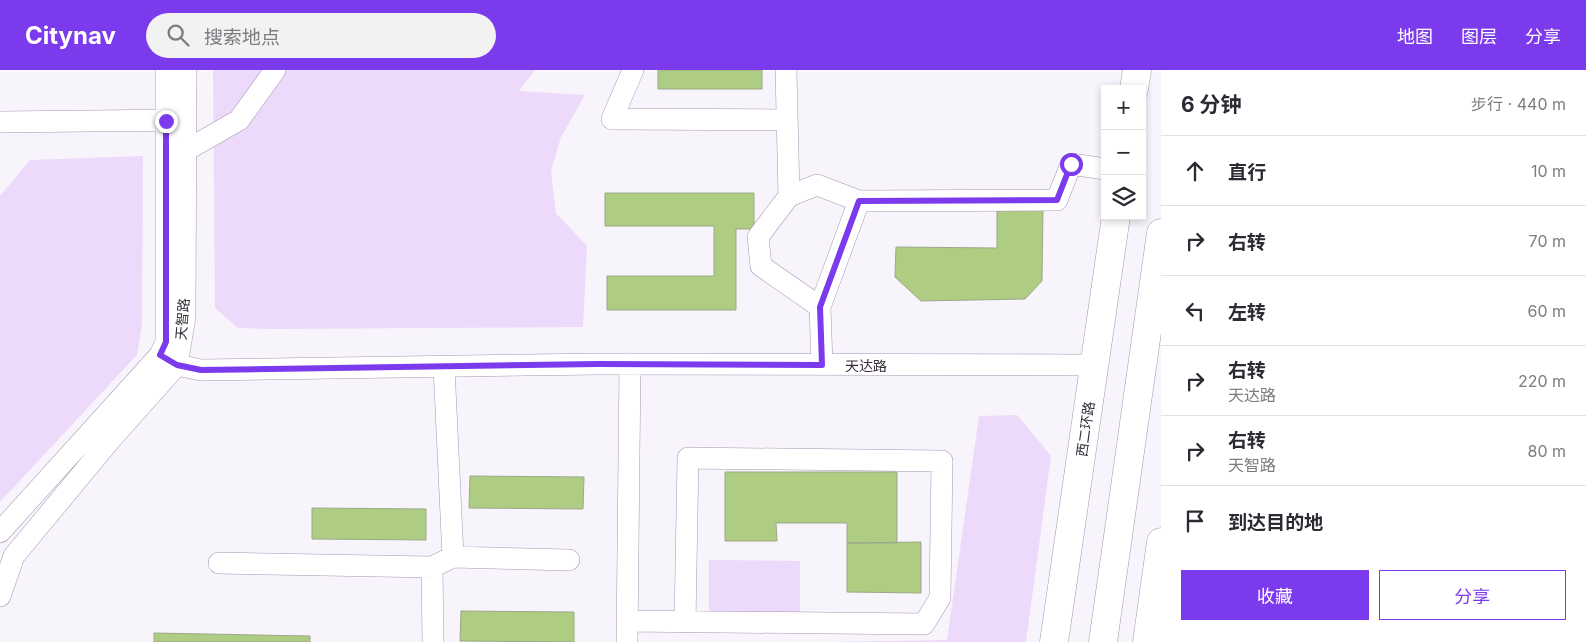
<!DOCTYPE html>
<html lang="zh">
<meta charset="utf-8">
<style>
body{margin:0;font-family:Inter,"Noto Sans SC",sans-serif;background:#f2f2f3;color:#2b2b33}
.controls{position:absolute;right:15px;top:15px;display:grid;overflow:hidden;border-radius:0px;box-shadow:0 2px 8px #0003}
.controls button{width:45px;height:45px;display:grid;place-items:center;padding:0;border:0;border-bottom:1px solid #e1e1e2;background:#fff;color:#2b2b33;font:25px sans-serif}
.stop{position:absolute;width:15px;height:15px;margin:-11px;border:4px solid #7c3aed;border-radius:50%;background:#fff}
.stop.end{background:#7c3aed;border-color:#fff;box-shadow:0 1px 5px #0008}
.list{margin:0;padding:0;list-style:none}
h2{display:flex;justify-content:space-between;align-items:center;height:65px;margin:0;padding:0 20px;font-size:21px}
h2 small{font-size:16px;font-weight:400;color:#7c7c81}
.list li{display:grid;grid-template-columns:32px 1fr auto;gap:15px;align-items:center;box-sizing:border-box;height:70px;padding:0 20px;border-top:1px solid #e1e1e2}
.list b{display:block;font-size:19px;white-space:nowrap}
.list p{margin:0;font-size:16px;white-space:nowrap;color:#7c7c81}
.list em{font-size:16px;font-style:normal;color:#7c7c81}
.actions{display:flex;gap:10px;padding:15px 20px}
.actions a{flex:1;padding:11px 0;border:1px solid #7c3aed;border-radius:0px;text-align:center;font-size:18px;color:#7c3aed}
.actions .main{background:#7c3aed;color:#fff}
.icon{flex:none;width:28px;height:28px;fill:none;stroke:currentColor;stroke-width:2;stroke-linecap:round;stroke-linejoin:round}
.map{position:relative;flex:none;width:1161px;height:572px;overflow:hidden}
header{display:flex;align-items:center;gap:30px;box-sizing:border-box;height:70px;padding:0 25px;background:#7c3aed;color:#fff}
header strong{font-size:24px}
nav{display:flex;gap:28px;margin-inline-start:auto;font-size:18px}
.search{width:350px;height:45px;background:#f2f2f3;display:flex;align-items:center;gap:12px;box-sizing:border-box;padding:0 18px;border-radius:28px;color:#7c7c81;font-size:19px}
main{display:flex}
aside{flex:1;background:#fff}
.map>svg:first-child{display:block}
</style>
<header>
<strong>Citynav</strong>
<div class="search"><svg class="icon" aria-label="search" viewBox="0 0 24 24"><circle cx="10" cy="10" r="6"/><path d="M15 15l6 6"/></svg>搜索地点</div>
<nav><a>地图</a><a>图层</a><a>分享</a></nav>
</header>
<main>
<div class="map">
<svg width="1161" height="572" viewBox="0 0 1161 572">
<rect width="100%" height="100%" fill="#f8f4fb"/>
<!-- green -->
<path fill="#edd9f9" d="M 213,0 L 535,0 L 519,21 L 585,25 L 561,67 L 551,101 L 556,143 L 587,176 L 583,257 L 271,259 L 238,258 L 215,238 Z
M 143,86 L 142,254 L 137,285 L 0,432 L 0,126 L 30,90 Z
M 1017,345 L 1051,386 L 1026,572 L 824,572 L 947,570 L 979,346 Z
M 709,490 L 800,491 L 800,543 L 709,543 Z"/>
<!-- building -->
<path fill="#aecc82" stroke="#9ba988" d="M 658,0 L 762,0 L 762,19 L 658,19 Z
M 605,123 L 754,123 L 754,159 L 736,159 L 736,240 L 607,240 L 607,206 L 714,206 L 714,156 L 605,156 Z
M 997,137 L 1043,137 L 1042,211 L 1025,229 L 921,231 L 895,207 L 896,177 L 997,178 Z
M 725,402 L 897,402 L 897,473 L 847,473 L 847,453 L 776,453 L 777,471 L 725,471 Z
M 470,406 L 584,407 L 583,439 L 469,438 Z
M 312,438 L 426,439 L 426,470 L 312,469 Z
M 921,472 L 921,523 L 847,522 L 847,473 Z
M 461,541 L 574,542 L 574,572 L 460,571 Z
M 154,563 L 310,566 L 310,572 L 154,572 Z"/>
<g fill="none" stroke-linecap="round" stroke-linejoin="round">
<defs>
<path id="minor" d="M 633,0 L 612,49 L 787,50
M 786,0 L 789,126 L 758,167 L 761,196 L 820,237
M 0,52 L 180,50
M 185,81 L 239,50 L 275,0
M 789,126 L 817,115 L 859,131
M 160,285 L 177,295 L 201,300 L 598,294 L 1094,295
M 822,295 L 820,237 L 859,131 L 1057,130 L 1071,94 L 1105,99
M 0,462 L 160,285 L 166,272 L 166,0
M 453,487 L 569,490
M 219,493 L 432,497
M 0,526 L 14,486 L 111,369 L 177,295 L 185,247 L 186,0
M 628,551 L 924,554 L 940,528 L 942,391 L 688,388 L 685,552
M 433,572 L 432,497 L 453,487 L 444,297
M 627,572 L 630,294"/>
<path id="highway" d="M 1134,19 L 1137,0
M 1054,572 L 1116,146
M 1103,572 L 1161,163
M 1147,572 L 1161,472"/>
</defs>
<!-- minor casing -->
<use href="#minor" stroke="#a895b4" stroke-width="22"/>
<!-- highway casing -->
<use href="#highway" stroke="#a895b4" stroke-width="29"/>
<!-- minor -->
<use href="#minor" stroke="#fff" stroke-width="21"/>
<!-- highway -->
<use href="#highway" stroke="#fff" stroke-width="28"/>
</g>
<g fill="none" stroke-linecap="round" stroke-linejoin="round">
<!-- route -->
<path stroke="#7c3aed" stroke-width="6" d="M 166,51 L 166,272 L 160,285 L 177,295 L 201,300 L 598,294 L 822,295 L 820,237 L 859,131 L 1057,130 L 1071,94"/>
</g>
<g text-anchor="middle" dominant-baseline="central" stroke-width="4.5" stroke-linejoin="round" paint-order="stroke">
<!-- street labels -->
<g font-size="14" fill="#362e3a" stroke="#fff">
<text transform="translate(182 249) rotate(-85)">天智路</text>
<text x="866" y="295">天达路</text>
<text transform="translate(1085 359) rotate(-82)">西二环路</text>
</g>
</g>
</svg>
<div class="controls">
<button>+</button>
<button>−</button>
<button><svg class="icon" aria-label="layers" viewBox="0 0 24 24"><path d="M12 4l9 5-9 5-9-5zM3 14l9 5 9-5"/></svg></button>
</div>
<div class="stop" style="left:1071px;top:94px"></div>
<div class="stop end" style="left:166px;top:51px"></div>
</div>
<aside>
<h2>6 分钟<small>步行 · 440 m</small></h2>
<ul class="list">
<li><svg class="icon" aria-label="ahead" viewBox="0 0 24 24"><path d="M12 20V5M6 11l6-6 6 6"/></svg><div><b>直行</b></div><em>10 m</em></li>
<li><svg class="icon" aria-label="right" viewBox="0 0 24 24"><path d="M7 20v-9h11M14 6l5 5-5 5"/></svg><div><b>右转</b></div><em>70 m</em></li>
<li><svg class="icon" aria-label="left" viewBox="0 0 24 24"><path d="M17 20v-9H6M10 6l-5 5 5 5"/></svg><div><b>左转</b></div><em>60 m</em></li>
<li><svg class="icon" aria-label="right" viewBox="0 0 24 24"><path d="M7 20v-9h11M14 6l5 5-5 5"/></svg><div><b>右转</b><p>天达路</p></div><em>220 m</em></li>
<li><svg class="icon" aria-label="right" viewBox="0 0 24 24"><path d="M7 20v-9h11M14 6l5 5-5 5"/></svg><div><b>右转</b><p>天智路</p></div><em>80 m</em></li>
<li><svg class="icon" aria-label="arrive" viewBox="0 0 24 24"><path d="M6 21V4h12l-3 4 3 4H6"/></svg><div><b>到达目的地</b></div></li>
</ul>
<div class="actions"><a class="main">收藏</a><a>分享</a></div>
</aside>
</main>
